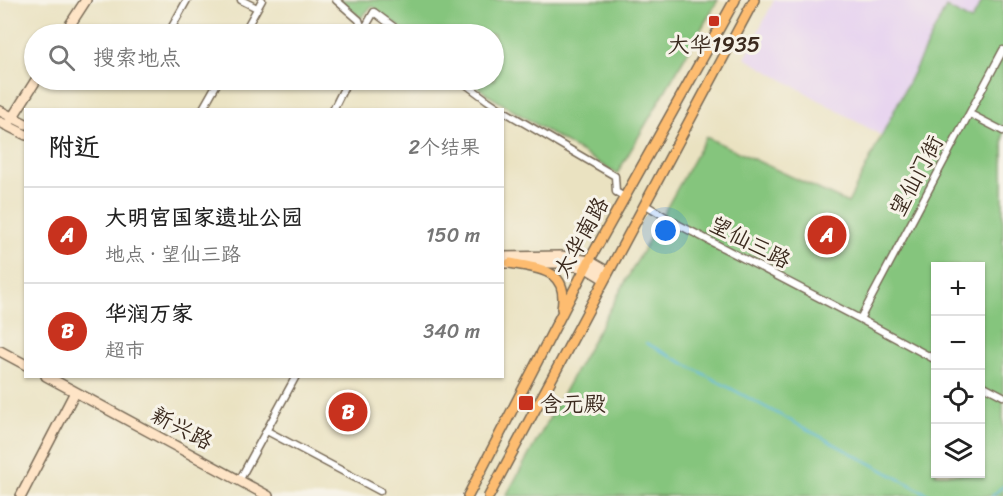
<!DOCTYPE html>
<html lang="zh">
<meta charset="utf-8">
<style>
body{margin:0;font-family:Sriracha,"LXGW WenKai TC",sans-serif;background:#f6f6f6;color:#222}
.controls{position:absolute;right:18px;bottom:18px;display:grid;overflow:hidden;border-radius:0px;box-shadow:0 2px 4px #0004}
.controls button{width:54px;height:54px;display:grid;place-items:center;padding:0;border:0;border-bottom:2px solid #e0e0e0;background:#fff;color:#222;font:30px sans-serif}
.you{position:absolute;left:666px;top:231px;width:21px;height:21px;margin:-15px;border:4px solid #fff;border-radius:50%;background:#1a73e8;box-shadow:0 0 0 9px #1a73e833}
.badge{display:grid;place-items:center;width:39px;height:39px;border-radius:50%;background:#c8321e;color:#fff;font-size:20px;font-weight:700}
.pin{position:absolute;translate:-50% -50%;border:3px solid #fff;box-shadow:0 2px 6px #0006}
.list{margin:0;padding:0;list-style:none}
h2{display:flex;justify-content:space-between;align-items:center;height:78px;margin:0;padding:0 24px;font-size:26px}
h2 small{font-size:20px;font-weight:400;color:#767676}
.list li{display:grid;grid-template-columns:39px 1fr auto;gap:18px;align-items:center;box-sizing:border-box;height:96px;padding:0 24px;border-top:2px solid #e0e0e0}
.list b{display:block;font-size:22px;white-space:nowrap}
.list p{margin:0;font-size:20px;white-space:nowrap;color:#767676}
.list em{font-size:20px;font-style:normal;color:#767676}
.icon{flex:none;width:33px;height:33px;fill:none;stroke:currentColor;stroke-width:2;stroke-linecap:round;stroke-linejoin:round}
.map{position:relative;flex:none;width:1003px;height:496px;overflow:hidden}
.search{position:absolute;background:#fff;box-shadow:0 2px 4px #0004;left:24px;top:24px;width:480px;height:66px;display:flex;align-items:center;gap:15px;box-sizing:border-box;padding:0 21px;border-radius:33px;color:#767676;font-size:22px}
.panel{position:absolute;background:#fff;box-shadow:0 2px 4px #0004;left:24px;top:108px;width:480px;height:270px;border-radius:0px}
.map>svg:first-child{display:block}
</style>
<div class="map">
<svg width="1003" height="496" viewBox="0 0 1003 496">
<rect width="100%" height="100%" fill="#f7f3e8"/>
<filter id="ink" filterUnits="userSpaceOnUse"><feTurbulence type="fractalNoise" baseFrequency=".0167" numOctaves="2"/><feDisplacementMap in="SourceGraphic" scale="12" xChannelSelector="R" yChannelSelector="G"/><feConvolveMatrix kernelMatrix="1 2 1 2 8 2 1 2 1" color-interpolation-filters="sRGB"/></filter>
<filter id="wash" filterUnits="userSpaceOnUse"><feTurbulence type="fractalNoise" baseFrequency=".008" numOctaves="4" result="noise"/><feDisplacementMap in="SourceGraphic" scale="24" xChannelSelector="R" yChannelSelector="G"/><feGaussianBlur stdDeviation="1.35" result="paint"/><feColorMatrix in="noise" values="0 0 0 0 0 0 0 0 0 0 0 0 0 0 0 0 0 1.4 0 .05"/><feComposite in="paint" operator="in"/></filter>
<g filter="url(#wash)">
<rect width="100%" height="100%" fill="#eae2c1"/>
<!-- built -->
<path fill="#e6d2f0" d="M 774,0 L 983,0 L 971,21 L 946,7 L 882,136 L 745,58 Z"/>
<!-- green -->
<path fill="#85c57d" stroke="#60784e" stroke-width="1.5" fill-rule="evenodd" d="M 339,0 L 718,0 L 617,174 L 491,97 L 468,80 L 494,80 L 494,34 L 409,34 L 372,6 L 361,18 Z
M 983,0 L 1003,0 L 1003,496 L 506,496 L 706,137 L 848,203 L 946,7 L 971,21 ZM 936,266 L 980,266 L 980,474 L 936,474 Z"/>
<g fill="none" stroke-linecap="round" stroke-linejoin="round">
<!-- stream -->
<path stroke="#5ab7d8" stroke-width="2" d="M 646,343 L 931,496
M 992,496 L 1003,486"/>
</g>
</g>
<g filter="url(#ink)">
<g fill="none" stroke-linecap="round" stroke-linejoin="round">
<defs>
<path id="street" d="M 241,0 L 257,8
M 336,0 L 359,20 L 364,34
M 168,34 L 187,0
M 243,34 L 262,0
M 366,34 L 366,26 L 374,12 L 403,34
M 460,80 L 487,100 L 502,110
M 202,110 L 219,80
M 333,110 L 348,80
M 502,110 L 615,176 L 616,192 L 625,197
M 970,114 L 1003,131
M 644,204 L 681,226 L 860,319 L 936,360
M 860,319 L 1003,50
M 980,384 L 1003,396
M 267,431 L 380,491
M 239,481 L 296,376"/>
<path id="secondary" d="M 64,34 L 86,0
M 0,111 L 26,124
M 0,122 L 26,135
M 7,126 L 36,80
M 502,257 L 561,256 L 589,261 L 608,272
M 502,263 L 561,263 L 586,268 L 604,279
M 0,351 L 26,365
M 46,376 L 268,496
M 21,496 L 75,392"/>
<path id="primary" d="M 510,263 C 540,269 569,269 562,309
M 468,496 L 589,261 L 735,0
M 489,496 L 754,0"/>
</defs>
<!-- street casing -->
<use href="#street" stroke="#786a57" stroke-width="9"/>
<!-- secondary casing -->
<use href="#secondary" stroke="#786a57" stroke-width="12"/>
<!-- primary casing -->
<use href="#primary" stroke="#786a57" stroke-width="12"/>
<!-- street -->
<use href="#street" stroke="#fff" stroke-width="6"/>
<!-- secondary -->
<use href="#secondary" stroke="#fee4c6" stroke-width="9"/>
<!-- primary -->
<use href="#primary" stroke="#fdbc70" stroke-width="9"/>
</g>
</g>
<!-- markers -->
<g fill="#c8321e" stroke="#f7f3e8" stroke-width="2">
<rect x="708" y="15" width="12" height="12" rx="3"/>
<rect x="518" y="395" width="16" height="16" rx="3"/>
</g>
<g text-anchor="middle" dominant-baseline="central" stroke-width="6" stroke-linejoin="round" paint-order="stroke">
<!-- poi labels -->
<g font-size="22" fill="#3b2a1e" stroke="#f7f3e8">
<text x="714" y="44">大华1935</text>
<text x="540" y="403" text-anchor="start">含元殿</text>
</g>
<!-- street labels -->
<g font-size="22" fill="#3b2a1e" stroke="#f7f3e8">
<text transform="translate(916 176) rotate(-62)">望仙门街</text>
<text transform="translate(581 237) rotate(-61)">太华南路</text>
<text transform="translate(750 242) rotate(27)">望仙三路</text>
<text transform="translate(182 428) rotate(28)">新兴路</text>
</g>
</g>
</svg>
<div class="controls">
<button>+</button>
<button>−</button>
<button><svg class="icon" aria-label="locate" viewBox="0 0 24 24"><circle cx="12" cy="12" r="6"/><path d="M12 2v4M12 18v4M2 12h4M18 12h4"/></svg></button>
<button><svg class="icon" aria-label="layers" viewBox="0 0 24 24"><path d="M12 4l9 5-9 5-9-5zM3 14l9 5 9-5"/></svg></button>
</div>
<div class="you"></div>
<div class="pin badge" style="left:827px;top:235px">A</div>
<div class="pin badge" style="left:348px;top:412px">B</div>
<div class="search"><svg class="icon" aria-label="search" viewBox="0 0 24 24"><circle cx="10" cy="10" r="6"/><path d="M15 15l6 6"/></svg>搜索地点</div>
<section class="panel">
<h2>附近<small>2个结果</small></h2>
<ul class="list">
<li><span class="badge">A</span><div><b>大明宫国家遗址公园</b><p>地点 · 望仙三路</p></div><em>150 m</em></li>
<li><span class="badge">B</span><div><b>华润万家</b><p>超市</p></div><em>340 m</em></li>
</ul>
</section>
</div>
